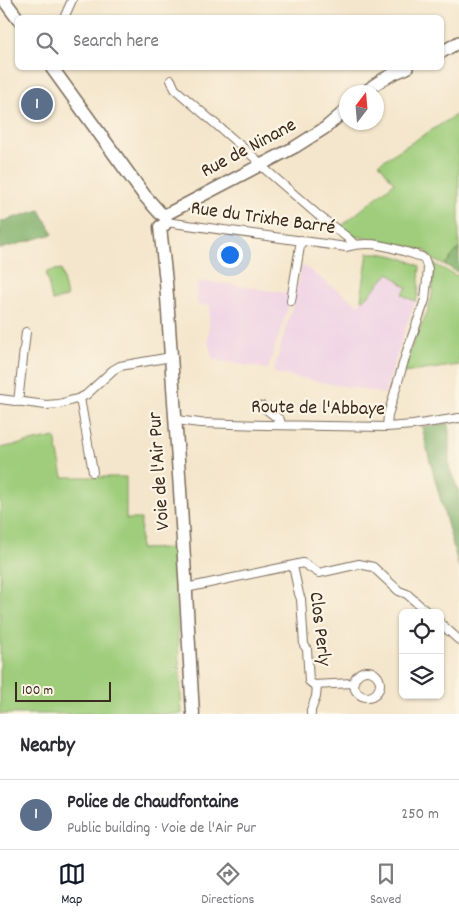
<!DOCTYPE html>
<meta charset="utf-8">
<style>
body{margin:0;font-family:Dekko,sans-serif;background:#f7f7f7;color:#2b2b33}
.controls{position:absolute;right:15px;bottom:15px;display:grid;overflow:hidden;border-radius:8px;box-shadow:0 1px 4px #0004}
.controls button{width:45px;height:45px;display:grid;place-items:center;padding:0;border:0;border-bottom:1px solid #e1e1e2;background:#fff;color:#2b2b33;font:25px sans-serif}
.compass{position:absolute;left:339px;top:85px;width:45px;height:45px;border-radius:50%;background:#fff;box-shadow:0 1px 4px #0004;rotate:16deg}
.scale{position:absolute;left:15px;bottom:12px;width:96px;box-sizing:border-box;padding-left:5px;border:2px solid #3b2a1e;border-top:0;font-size:14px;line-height:18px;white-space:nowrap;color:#3b2a1e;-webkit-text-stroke:4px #fcf5e5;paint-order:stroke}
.you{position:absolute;left:229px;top:254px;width:18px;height:18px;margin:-12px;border:4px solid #fff;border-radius:50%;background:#1a73e8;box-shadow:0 0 0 8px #1a73e833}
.badge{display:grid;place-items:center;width:32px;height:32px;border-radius:50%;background:#111827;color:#fff;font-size:16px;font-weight:700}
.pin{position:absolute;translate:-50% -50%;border:2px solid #fff;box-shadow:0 1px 5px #0006}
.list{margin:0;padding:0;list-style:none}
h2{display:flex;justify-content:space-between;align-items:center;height:65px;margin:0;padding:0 20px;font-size:21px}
h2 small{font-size:16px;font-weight:400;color:#7c7c81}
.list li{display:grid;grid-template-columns:32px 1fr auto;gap:15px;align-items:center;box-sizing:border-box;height:70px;padding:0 20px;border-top:1px solid #e1e1e2}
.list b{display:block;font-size:19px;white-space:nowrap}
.list p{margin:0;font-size:16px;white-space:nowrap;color:#7c7c81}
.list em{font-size:16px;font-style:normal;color:#7c7c81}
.icon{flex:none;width:28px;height:28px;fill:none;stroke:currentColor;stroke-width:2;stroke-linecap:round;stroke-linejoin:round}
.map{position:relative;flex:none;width:459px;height:714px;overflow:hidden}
.search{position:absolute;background:#fff;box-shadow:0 1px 4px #0004;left:15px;right:15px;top:15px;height:55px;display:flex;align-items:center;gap:12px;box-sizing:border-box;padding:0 18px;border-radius:8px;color:#7c7c81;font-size:19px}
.sheet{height:135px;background:#fff}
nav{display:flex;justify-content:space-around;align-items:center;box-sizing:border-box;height:70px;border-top:1px solid #e1e1e2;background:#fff;font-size:14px;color:#7c7c81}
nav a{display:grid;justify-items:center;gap:2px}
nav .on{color:#111827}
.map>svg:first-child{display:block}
</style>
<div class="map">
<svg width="459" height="714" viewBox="0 0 459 714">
<rect width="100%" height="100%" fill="#fcf5e5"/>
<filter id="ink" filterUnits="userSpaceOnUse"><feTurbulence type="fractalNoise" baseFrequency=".02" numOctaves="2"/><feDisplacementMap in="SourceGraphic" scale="10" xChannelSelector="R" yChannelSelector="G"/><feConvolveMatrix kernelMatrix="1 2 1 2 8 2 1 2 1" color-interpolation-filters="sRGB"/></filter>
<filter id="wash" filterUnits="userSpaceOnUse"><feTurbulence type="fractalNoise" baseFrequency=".0096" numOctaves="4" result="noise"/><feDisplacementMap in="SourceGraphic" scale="20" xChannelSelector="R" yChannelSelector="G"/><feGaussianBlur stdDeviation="1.12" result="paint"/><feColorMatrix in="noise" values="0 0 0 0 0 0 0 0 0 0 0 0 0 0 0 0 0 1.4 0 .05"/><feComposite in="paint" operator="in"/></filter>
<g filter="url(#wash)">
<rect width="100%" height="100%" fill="#f4e6cc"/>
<!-- built -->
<path fill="#efd0e5" d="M 368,253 L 378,253 L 392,255 L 411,261 L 420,266 L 418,295 L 406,326 L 385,394 L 273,373 L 292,307 L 302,265 L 360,306 Z
M 197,281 L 236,285 L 290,294 L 290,301 L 268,369 L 213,360 L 208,341 L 210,305 L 197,305 Z"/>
<!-- green -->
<path fill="#9fcd7b" stroke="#6d7c4c" d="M 459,113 L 459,248 L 445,265 L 433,260 L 426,251 L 376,239 L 351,236 L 339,228 L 394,183 L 379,163 Z
M 368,253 C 386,252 404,258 420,266 L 418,295 L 416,301 L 407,298 L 402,294 L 407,288 L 389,273 L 364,300 L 361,299 Z
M 434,264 L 459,277 L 459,365 L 403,373 L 415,338 L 427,313 L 432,296 Z
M 61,269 L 67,297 L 52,301 L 46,272 Z
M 55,437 L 63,477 L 126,477 L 126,519 L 141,519 L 140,549 L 173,548 L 182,714 L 0,714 L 0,448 Z"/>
<!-- forest -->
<path fill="#7fb06b" stroke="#5d6d44" d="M 40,210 L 53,234 L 0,249 L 0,222 Z
M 459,248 L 459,273 L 445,265 Z
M 449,423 L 449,467 L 459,492 L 459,567 L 430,461 L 422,427 Z"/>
</g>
<g filter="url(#ink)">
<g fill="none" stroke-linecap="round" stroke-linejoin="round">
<defs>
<path id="street" d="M 64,18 L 72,0
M 171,80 L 175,89 L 256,159 L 261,166 L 266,170 L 319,216 L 348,238 L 354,244
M 166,222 L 346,247 C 372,239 397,249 422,257 L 425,260 L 428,269 L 425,300 L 407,351 L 388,415 L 387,427
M 291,301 L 301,240
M 80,398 L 93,472
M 0,399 L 46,405 L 59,404 L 80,398 L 86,395 L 113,370 L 120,366 L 171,357
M 18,402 L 26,332
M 262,406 L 280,420 L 281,425
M 176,420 L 200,423 L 265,425 L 387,427 L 413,425 L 459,418
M 293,566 L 299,594 L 301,599 L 304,645 L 307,649 L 309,681 L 314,685 L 353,683
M 186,588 L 303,563 L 319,573 L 359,564 L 373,567 L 399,591 L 407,594 L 428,613
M 440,623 L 459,640
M354 684a13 13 0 1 1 26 0a13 13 0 1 1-26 0Z
M 311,714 L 311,710 L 316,697 L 317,686"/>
<path id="secondary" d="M 442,52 L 459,42
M 365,92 C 378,81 391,74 407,68
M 165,215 L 295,147 L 325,128 L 346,110"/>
<path id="primary" d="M 4,0 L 18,19
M 52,68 L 144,195 L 160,213 L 165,215 L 166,222 L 164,225 L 160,227
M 160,227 L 166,282 L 180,490 L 193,714"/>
</defs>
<!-- street casing -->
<use href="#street" stroke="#7c6c5b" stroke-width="10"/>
<!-- secondary casing -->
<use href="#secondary" stroke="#7c6c5b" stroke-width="14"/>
<!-- primary casing -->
<use href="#primary" stroke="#7c6c5b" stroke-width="15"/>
<!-- street -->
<use href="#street" stroke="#fff" stroke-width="8"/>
<!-- secondary -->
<use href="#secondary" stroke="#fff" stroke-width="11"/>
<!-- primary -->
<use href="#primary" stroke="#fff" stroke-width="12"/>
</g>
</g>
<g text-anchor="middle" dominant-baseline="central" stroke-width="4.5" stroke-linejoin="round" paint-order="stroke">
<!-- street labels -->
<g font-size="20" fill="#3b2a1e" stroke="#fcf5e5">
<text transform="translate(249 149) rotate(-28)">Rue de Ninane</text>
<text transform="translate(263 219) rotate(8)">Rue du Trixhe Barré</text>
<text transform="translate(318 409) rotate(1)">Route de l'Abbaye</text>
<text transform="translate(160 471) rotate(-94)">Voie de l'Air Pur</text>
<text transform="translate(319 629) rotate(83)">Clos Perly</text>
</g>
</g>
</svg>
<div class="controls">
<button><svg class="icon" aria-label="locate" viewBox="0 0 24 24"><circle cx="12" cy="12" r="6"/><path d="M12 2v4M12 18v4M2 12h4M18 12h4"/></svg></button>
<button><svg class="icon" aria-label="layers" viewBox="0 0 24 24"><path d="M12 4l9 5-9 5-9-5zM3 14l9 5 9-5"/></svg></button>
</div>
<svg class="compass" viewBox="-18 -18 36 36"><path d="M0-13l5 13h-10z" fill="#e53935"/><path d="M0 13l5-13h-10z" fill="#7c7c81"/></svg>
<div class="scale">100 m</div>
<div class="you"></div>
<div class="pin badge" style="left:37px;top:104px;background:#5c6f8a">1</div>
<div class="search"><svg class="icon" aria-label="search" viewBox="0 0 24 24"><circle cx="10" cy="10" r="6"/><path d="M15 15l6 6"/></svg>Search here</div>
</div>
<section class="sheet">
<h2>Nearby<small></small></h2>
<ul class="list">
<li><span class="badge" style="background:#5c6f8a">1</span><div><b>Police de Chaudfontaine</b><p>Public building · Voie de l'Air Pur</p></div><em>250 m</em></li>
</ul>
</section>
<nav>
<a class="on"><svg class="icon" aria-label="map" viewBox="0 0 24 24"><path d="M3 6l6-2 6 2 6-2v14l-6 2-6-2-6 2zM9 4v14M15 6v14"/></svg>Map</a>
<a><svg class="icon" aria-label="directions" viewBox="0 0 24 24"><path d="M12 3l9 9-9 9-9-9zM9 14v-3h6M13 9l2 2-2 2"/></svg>Directions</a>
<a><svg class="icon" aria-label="saved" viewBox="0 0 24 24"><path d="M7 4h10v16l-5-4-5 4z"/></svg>Saved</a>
</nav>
